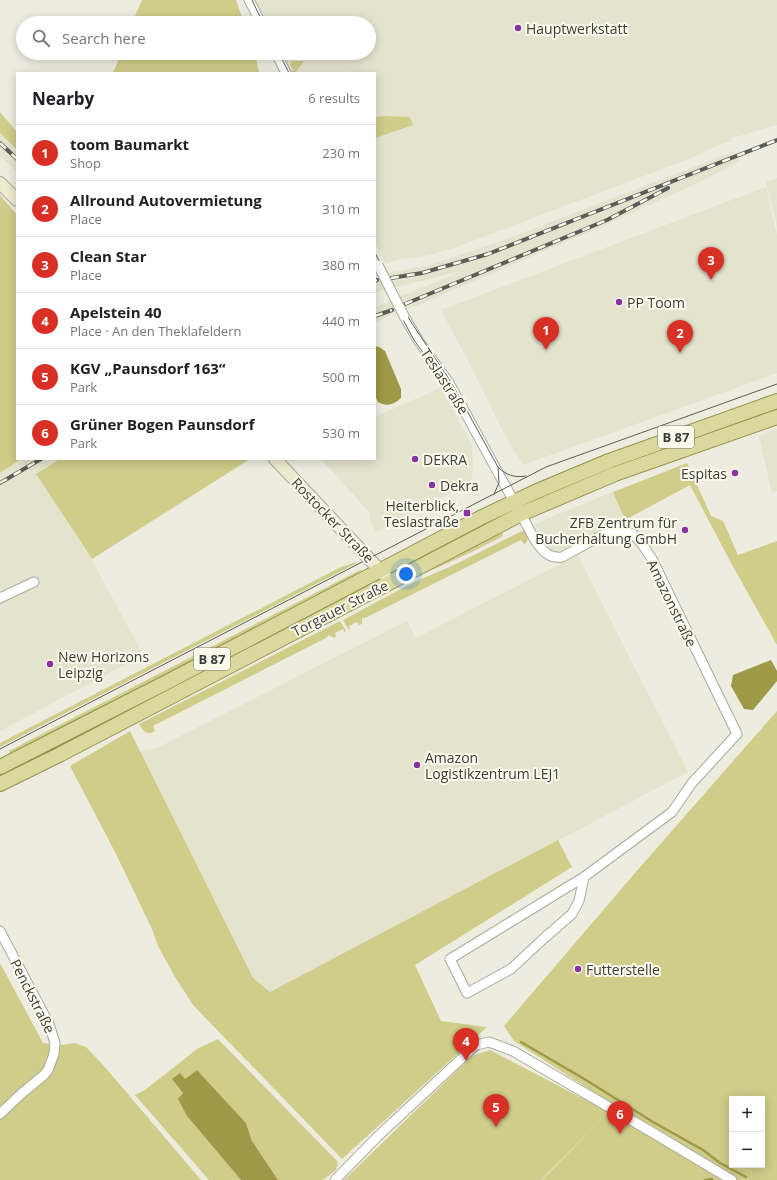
<!DOCTYPE html>
<meta charset="utf-8">
<style>
body{margin:0;font-family:"Open Sans",sans-serif;background:#f6f6f6;color:#202124}
.controls{position:absolute;right:12px;bottom:12px;display:grid;overflow:hidden;border-radius:0px;box-shadow:0 2px 10px #0003}
.controls button{width:36px;height:36px;display:grid;place-items:center;padding:0;border:0;border-bottom:1px solid #e0e0e0;background:#fff;color:#202124;font:20px sans-serif}
.you{position:absolute;left:406px;top:574px;width:14px;height:14px;margin:-10px;border:3px solid #fff;border-radius:50%;background:#1a73e8;box-shadow:0 0 0 6px #1a73e833}
.badge{display:grid;place-items:center;width:26px;height:26px;border-radius:50%;background:#d93025;color:#fff;font-size:13px;font-weight:700}
.pin{position:absolute;translate:-50% -33px;filter:drop-shadow(0 1px 2px #0008)}
.pin::after{content:'';position:absolute;top:21px;width:14px;height:12px;background:inherit;clip-path:polygon(0 0,100% 0,50% 100%)}
.list{margin:0;padding:0;list-style:none}
h2{display:flex;justify-content:space-between;align-items:center;height:52px;margin:0;padding:0 16px;font-size:17px}
h2 small{font-size:13px;font-weight:400;color:#757577}
.list li{display:grid;grid-template-columns:26px 1fr auto;gap:12px;align-items:center;box-sizing:border-box;height:56px;padding:0 16px;border-top:1px solid #e0e0e0}
.list b{display:block;font-size:15px;white-space:nowrap}
.list p{margin:0;font-size:13px;white-space:nowrap;color:#757577}
.list em{font-size:13px;font-style:normal;color:#757577}
.icon{flex:none;width:22px;height:22px;fill:none;stroke:currentColor;stroke-width:2;stroke-linecap:round;stroke-linejoin:round}
.map{position:relative;flex:none;width:777px;height:1180px;overflow:hidden}
.search{position:absolute;background:#fff;box-shadow:0 2px 10px #0003;left:16px;top:16px;width:360px;height:44px;display:flex;align-items:center;gap:10px;box-sizing:border-box;padding:0 14px;border-radius:22px;color:#757577;font-size:15px}
.panel{position:absolute;background:#fff;box-shadow:0 2px 10px #0003;left:16px;top:72px;width:360px;height:388px;border-radius:0px}
.map>svg:first-child{display:block}
</style>
<div class="map">
<svg width="777" height="1180" viewBox="0 0 777 1180">
<rect width="100%" height="100%" fill="#ececdf"/>
<!-- built -->
<path fill="#e3e3ce" d="M 254,0 L 777,0 L 777,125 L 732,138 L 731,141 L 714,147 L 696,156 L 454,248 L 429,255 L 397,260 L 386,264 L 375,243 L 375,73 L 290,73 L 280,53 L 369,53 L 369,23 L 266,23 Z
M 0,133 L 17,150 L 17,172 L 0,156 Z
M 735,151 L 739,161 L 710,177 L 608,224 L 421,304 L 407,308 L 386,317 L 375,323 L 375,307 L 462,271 L 375,292 L 375,274 L 400,271 L 433,264 L 499,242 Z
M 777,178 L 777,227 L 766,182 Z
M 766,187 L 777,235 L 777,373 L 523,465 L 503,432 L 474,372 L 441,310 Z
M 440,388 L 472,444 L 473,468 L 471,483 L 375,532 L 369,517 L 371,514 L 321,459 L 375,459 L 375,417 Z
M 777,429 L 777,491 L 772,493 L 759,436 Z
M 21,459 L 60,459 L 36,474 L 92,560 L 143,655 L 0,731 L 0,473 Z
M 613,492 L 625,520 L 561,554 L 553,552 L 545,543 L 535,525 L 544,520 Z
M 578,555 L 608,615 L 688,772 L 270,992 L 253,978 L 140,753 L 144,750 L 157,748 L 407,621 L 416,638 Z"/>
<!-- green -->
<path fill="#cfcd89" fill-rule="evenodd" d="M 142,0 L 236,0 L 244,23 L 132,23 Z
M 121,53 L 255,53 L 259,73 L 113,73 Z
M 299,53 L 317,53 L 306,57 L 294,57 Z
M 292,61 L 304,61 L 295,73 L 290,72 L 294,70 L 290,66 Z
M 0,112 L 17,132 L 17,150 L 0,133 Z
M 385,116 L 410,117 L 413,125 L 375,138 L 375,117 Z
M 0,195 L 17,215 L 17,459 L 21,459 L 0,473 Z
M 60,459 L 250,459 L 92,559 L 36,474 Z
M 687,463 L 711,516 L 723,521 L 738,555 L 777,541 L 777,645 L 730,561 L 690,485 L 625,520 L 613,492 Z
M 493,516 L 496,519 L 454,541 L 421,561 L 408,566 L 405,562 Z
M 524,530 L 528,538 L 526,543 L 524,544 L 521,540 L 365,618 L 362,618 L 362,624 L 359,625 L 357,622 L 349,626 L 350,629 L 349,630 L 343,620 L 410,584 L 456,564 Z
M 502,532 L 503,536 L 470,553 L 414,578 L 412,578 Z
M 356,562 L 357,563 L 0,747 L 0,743 L 341,567 Z
M 362,569 L 358,576 L 11,754 L 9,751 Z
M 371,582 L 308,617 L 280,634 L 0,778 L 0,774 Z
M 340,621 L 346,631 L 344,632 L 343,629 L 335,633 L 336,636 L 334,638 L 329,635 L 326,638 L 153,726 L 155,731 C 147,736 143,731 139,724 Z
M 777,711 L 777,1180 L 542,1180 L 610,1111 L 664,1137 L 514,1041 L 504,1026 L 635,873 ZM 732,1099 L 762,1099 L 762,1165 L 732,1165 Z
M 130,731 L 253,978 L 270,992 L 558,840 L 572,867 L 415,965 L 441,1021 L 487,1027 L 342,1159 L 193,1005 L 175,977 L 158,946 L 152,929 L 116,854 L 70,766 Z
M 0,963 L 43,1043 L 62,1045 L 74,1043 L 86,1047 L 104,1066 L 201,1180 L 0,1180 Z
M 218,1039 L 338,1162 L 336,1170 L 323,1180 L 278,1180 L 252,1141 L 246,1123 L 197,1070 L 185,1080 L 172,1079 L 183,1093 L 187,1116 L 241,1180 L 209,1180 L 135,1095 L 145,1090 L 197,1049 Z
M 490,1050 L 609,1112 L 541,1180 L 344,1180 L 472,1056 Z"/>
<!-- water -->
<path fill="#9d9946" d="M 375,346 L 379,347 L 385,351 L 401,389 L 401,398 C 393,405 387,407 378,402 L 375,396 Z
M 771,660 L 777,671 L 777,681 L 753,710 L 744,709 L 731,686 L 733,675 Z
M 197,1070 L 246,1123 L 252,1141 L 278,1180 L 241,1180 L 187,1116 L 178,1099 L 183,1093 L 172,1079 L 180,1073 L 185,1079 Z"/>
<g fill="none" stroke-linecap="round" stroke-linejoin="round">
<!-- stream -->
<path stroke="#9d9946" stroke-width="2.5" d="M 521,1042 L 586,1080 L 653,1122 L 703,1150 L 720,1163 L 746,1177
M 705,1180 L 712,1179"/>
<defs>
<path id="street" d="M 249,0 L 261,23
M 276,53 L 286,73
M 404,316 L 418,340 L 449,383 L 535,540 C 542,550 548,559 562,557 L 608,532 L 620,530 L 633,534 L 642,544 L 652,559 L 737,734 L 692,783 L 672,812 L 584,877 L 450,959 L 467,993 L 511,969 L 542,940 L 572,914 L 579,901 L 584,877
M 0,598 L 34,582
M 0,931 L 49,1024 L 55,1043 L 54,1054 L 48,1070 L 44,1075 L 21,1094 L 0,1114
M 335,1180 L 377,1137 L 476,1045 L 489,1042 L 513,1051 L 655,1134 L 732,1180"/>
<path id="secondary" d="M 0,183 L 17,200
M 275,459 L 391,582"/>
<path id="primary" d="M 0,767 L 169,681 L 480,518 L 535,492 L 609,461 L 777,401
M 0,784 L 61,754 L 521,514 L 615,474 L 777,417"/>
</defs>
<!-- street casing -->
<use href="#street" stroke="#a9a99d" stroke-width="11"/>
<!-- secondary casing -->
<use href="#secondary" stroke="#a9a99d" stroke-width="14"/>
<!-- primary casing -->
<use href="#primary" stroke="#93914e" stroke-width="16"/>
<!-- street -->
<use href="#street" stroke="#fff" stroke-width="9"/>
<!-- secondary -->
<use href="#secondary" stroke="#edecce" stroke-width="12"/>
<!-- primary -->
<use href="#primary" stroke="#dad89c" stroke-width="14"/>
<!-- tram -->
<path stroke="#5c5c56" stroke-width="1" d="M 252,0 L 263,23
M 279,53 L 289,73
M 375,253 L 411,322 L 451,382 L 498,467 L 499,483 L 494,494
M 401,316 L 414,340 L 432,365
M 498,467 C 506,475 514,478 526,476
M 0,749 L 546,467 L 777,384"/>
<defs>
<path id="rail" d="M 0,143 L 17,159
M 391,278 L 422,273 L 488,254 L 777,140
M 375,281 L 377,280
M 405,304 L 607,220 L 668,188
M 375,316 L 392,310
M 0,483 L 41,459"/>
</defs>
<!-- rail casing -->
<use href="#rail" stroke="#5c5c56" stroke-width="4"/>
<!-- rail -->
<use href="#rail" stroke="#fafaec" stroke-width="2.5" stroke-dasharray="8" stroke-linecap="butt"/>
<defs>
<path id="street-bridge" d="M 378,265 L 404,316"/>
</defs>
<!-- street-bridge casing -->
<use href="#street-bridge" stroke="#a9a99d" stroke-width="11" stroke-linecap="butt"/>
<!-- street-bridge -->
<use href="#street-bridge" stroke="#fff" stroke-width="9"/>
</g>
<!-- markers -->
<g fill="#8733a1" stroke="#fafaec" stroke-width="1.5">
<circle cx="518" cy="28" r="4"/>
<circle cx="619" cy="302" r="4"/>
<circle cx="415" cy="459" r="4"/>
<circle cx="735" cy="473" r="4"/>
<circle cx="432" cy="485" r="4"/>
<rect x="463" y="509" width="8" height="8" rx="2"/>
<circle cx="685" cy="530" r="4"/>
<circle cx="50" cy="664" r="4"/>
<circle cx="417" cy="765" r="4"/>
<circle cx="578" cy="969" r="4"/>
</g>
<g text-anchor="middle" dominant-baseline="central" stroke-width="4" stroke-linejoin="round" paint-order="stroke">
<!-- shield labels -->
<g fill="#fafaec" stroke="#76766e" stroke-width="1">
<rect x="658" y="426" width="36" height="22" rx="3"/>
<rect x="194" y="648" width="36" height="22" rx="3"/>
</g>
<g font-size="13" font-weight="bold" fill="#3d3d38">
<text x="676" y="437">B 87</text>
<text x="212" y="659">B 87</text>
</g>
<!-- poi labels -->
<g font-size="14" fill="#3d3d38" stroke="#fafaec" text-anchor="start">
<text x="526" y="28">Hauptwerkstatt</text>
<text x="627" y="302">PP Toom</text>
<text x="423" y="459">DEKRA</text>
<text x="727" y="473" text-anchor="end">Espitas</text>
<text x="440" y="485">Dekra</text>
<text x="459" y="505" text-anchor="end">Heiterblick,<tspan x="459" dy="16">Teslastraße</tspan></text>
<text x="677" y="522" text-anchor="end">ZFB Zentrum für<tspan x="677" dy="16">Bucherhaltung GmbH</tspan></text>
<text x="58" y="656">New Horizons<tspan x="58" dy="16">Leipzig</tspan></text>
<text x="425" y="757">Amazon<tspan x="425" dy="16">Logistikzentrum LEJ1</tspan></text>
<text x="586" y="969">Futterstelle</text>
</g>
<!-- street labels -->
<g font-size="14" fill="#3d3d38" stroke="#fafaec">
<text transform="translate(445 381) rotate(57)">Teslastraße</text>
<text transform="translate(333 520) rotate(46)">Rostocker Straße</text>
<text transform="translate(672 603) rotate(64)">Amazonstraße</text>
<text transform="translate(340 608) rotate(-27)">Torgauer Straße</text>
<text transform="translate(33 996) rotate(63)">Penckstraße</text>
</g>
</g>
</svg>
<div class="controls">
<button>+</button>
<button>−</button>
</div>
<div class="you"></div>
<div class="pin badge" style="left:546px;top:350px">1</div>
<div class="pin badge" style="left:680px;top:353px">2</div>
<div class="pin badge" style="left:711px;top:280px">3</div>
<div class="pin badge" style="left:466px;top:1061px">4</div>
<div class="pin badge" style="left:496px;top:1127px">5</div>
<div class="pin badge" style="left:620px;top:1134px">6</div>
<div class="search"><svg class="icon" aria-label="search" viewBox="0 0 24 24"><circle cx="10" cy="10" r="6"/><path d="M15 15l6 6"/></svg>Search here</div>
<section class="panel">
<h2>Nearby<small>6 results</small></h2>
<ul class="list">
<li><span class="badge">1</span><div><b>toom Baumarkt</b><p>Shop</p></div><em>230 m</em></li>
<li><span class="badge">2</span><div><b>Allround Autovermietung</b><p>Place</p></div><em>310 m</em></li>
<li><span class="badge">3</span><div><b>Clean Star</b><p>Place</p></div><em>380 m</em></li>
<li><span class="badge">4</span><div><b>Apelstein 40</b><p>Place · An den Theklafeldern</p></div><em>440 m</em></li>
<li><span class="badge">5</span><div><b>KGV „Paunsdorf 163“</b><p>Park</p></div><em>500 m</em></li>
<li><span class="badge">6</span><div><b>Grüner Bogen Paunsdorf</b><p>Park</p></div><em>530 m</em></li>
</ul>
</section>
</div>
